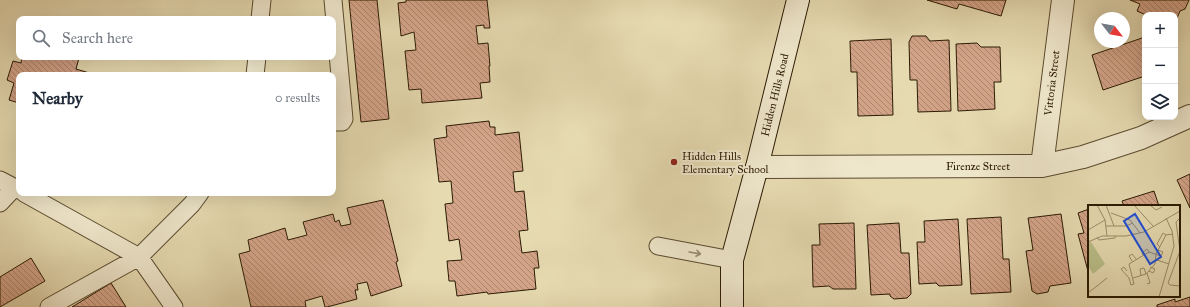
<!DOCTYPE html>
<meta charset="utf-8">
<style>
body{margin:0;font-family:"IM FELL Great Primer",serif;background:#f6f6f7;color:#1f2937}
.controls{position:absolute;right:12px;top:12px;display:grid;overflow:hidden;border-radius:8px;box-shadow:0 4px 16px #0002}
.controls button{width:36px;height:36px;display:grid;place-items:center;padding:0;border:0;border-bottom:1px solid #e0e1e3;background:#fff;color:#1f2937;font:20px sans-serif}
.compass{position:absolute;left:1094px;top:12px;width:36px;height:36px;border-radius:50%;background:#fff;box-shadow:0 4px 16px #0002;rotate:121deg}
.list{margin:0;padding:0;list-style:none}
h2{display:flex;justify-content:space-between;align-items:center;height:52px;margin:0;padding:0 16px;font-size:17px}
h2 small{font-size:13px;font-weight:400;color:#747a83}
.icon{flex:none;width:22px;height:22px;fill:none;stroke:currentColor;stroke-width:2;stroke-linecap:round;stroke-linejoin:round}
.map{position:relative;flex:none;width:1190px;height:307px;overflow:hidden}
.search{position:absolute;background:#fff;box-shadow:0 4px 16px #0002;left:16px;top:16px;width:320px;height:44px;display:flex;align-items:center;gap:10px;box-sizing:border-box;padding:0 14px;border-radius:8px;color:#747a83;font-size:15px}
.panel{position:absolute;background:#fff;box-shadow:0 4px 16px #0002;left:16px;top:72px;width:320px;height:124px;border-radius:8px}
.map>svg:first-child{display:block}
</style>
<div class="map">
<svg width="1190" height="307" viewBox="0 0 1190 307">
<defs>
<pattern id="building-back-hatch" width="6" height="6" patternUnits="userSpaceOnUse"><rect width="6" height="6" fill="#d4a489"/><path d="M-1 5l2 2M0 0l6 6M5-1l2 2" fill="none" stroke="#ac856e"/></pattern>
</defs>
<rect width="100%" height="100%" fill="#e6dab1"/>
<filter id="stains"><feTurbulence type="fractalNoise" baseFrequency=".005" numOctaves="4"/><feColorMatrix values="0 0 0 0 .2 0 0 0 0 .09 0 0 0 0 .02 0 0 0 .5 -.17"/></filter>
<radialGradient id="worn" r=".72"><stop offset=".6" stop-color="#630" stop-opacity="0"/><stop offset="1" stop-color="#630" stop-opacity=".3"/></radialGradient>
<!-- building -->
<path fill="url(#building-back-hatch)" stroke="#2b1a03" d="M 349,0 L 377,0 L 389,119 L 361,122 Z
M 406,0 L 487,0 L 490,28 L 484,28 L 484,25 L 476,26 L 478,44 L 488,43 L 490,66 L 489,66 L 490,82 L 480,83 L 482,98 L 422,103 L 421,89 L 409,90 L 405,51 L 416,50 L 414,32 L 401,36 L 398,3 L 406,2 Z
M 927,0 L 1006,0 L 1001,16 L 959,4 L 957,9 Z
M 1130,0 L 1189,0 L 1185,9 L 1180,11 L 1175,23 L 1175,15 L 1146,15 L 1137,11 L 1140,4 Z
M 912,36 L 926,36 L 930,41 L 949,40 L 951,111 L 918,112 L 917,80 L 910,80 L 909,42 Z
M 1145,37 L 1145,76 L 1103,90 L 1092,55 Z
M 891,39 L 893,115 L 858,116 L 857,72 L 851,72 L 850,41 Z
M 977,43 L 981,47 L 1000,47 L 1001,82 L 994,82 L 995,109 L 958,111 L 956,44 Z
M 22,57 L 40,57 L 47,59 L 48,57 L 76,57 L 79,58 L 76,69 L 96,75 L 19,75 L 19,103 L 9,100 L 14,83 L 7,80 L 13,61 L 21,63 Z
M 489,121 L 490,127 L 495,127 L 495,135 L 519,132 L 523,171 L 513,172 L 515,192 L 524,191 L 528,230 L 519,231 L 522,253 L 537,251 L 539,268 L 534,268 L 536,289 L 488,294 L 487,292 L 457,296 L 455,281 L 449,281 L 447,261 L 462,260 L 459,239 L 449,241 L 445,204 L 453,203 L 451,181 L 439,182 L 434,139 L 447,137 L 446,126 Z
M 1190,174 L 1190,208 L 1177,180 Z
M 1154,191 L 1159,206 L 1124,206 L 1122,201 Z
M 383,200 L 398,261 L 396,262 L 402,286 L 371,296 L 367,282 L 357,284 L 358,290 L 355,290 L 357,299 L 327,307 L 325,307 L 322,296 L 305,301 L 306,307 L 251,307 L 239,254 L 250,251 L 248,240 L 285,228 L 288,240 L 307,235 L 303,222 L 333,214 L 335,222 L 339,220 L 341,226 L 351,224 L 347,208 Z
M 1089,209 L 1089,275 L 1078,234 L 1084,233 L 1078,213 Z
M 1061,214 L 1071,283 L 1050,286 L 1048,292 L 1037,294 L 1032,291 L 1026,251 L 1033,250 L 1028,218 Z
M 1001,217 L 1003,259 L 1009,259 L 1011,292 L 971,294 L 967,219 Z
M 958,219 L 962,285 L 939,286 L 936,283 L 919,284 L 917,242 L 925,242 L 924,221 Z
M 854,223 L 856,289 L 833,289 L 829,286 L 813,287 L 812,245 L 820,245 L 819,224 Z
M 899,223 L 901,253 L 909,253 L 911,294 L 907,298 L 894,299 L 890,296 L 890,294 L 871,295 L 867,225 Z
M 31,258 L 45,281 L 0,307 L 0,277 Z
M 111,283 L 126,307 L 72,307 Z
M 1190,297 L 1190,307 L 1157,307 L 1157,305 L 1175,299 L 1175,302 Z"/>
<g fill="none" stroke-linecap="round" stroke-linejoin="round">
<defs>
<path id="lane" d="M 260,19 L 262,0
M 255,75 L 257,57
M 333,122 L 342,122 L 344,119 L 333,0
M 0,180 L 19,190
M 24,193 L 139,257 L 174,307
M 0,203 L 14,188
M 658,246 L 732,260
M 49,307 L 139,257 L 192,204 L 200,193"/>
<path id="street" d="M 1042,166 L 1063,0
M 757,167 L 1042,166 L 1083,157 L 1141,138 L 1190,116"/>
<path id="secondary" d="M 732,307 L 732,260 L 757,167 L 798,0"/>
</defs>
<!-- lane casing -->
<use href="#lane" stroke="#5a4a2e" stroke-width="19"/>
<!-- street casing -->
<use href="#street" stroke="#5a4a2e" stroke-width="24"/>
<!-- secondary casing -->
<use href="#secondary" stroke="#2b1a03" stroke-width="24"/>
<!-- lane -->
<use href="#lane" stroke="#efe7cc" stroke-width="17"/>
<!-- street -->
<use href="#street" stroke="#efe7cc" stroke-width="22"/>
<!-- secondary -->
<use href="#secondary" stroke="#efe7cc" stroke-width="22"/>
</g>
<!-- one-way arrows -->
<defs><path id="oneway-shaft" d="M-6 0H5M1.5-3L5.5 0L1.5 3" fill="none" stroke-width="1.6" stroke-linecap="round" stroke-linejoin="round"/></defs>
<use stroke="#978b72" href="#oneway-shaft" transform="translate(695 253) rotate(10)"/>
<!-- markers -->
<circle fill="#8f2418" stroke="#efe7cc" stroke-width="1.5" cx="674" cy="162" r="4"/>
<g text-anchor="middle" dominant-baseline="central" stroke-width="4" stroke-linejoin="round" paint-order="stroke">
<!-- street labels -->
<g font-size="11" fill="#2b1a03" stroke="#efe7cc">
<text transform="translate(1052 83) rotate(-83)">Vittoria Street</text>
<text transform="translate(775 95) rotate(-76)">Hidden Hills Road</text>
<text x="978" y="166">Firenze Street</text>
</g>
<!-- poi labels -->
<g font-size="11" fill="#2b1a03" stroke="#efe7cc" text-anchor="start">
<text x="682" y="156">Hidden Hills<tspan x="682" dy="13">Elementary School</tspan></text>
</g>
</g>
<!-- overview -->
<g transform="translate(1088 205)">
<rect width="92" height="92" fill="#e6dab1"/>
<path d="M 3,37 L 17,59 L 5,69 L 0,61 L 0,38 Z" fill="#b9be89"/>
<path d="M 4,42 L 14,58 L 4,64 L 0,57 L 0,45 Z" fill="#b9be89"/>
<path fill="none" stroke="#9b8d6b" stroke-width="1" d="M 9,0 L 17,15 L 19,31M 18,0 L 26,21M 46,0 L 65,21M 62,0 L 68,5 L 74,2M 23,8 L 42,15 L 52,28M 92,13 L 88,17 L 92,46 L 80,78 L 82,80 L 92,81M 18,21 L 38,21 L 45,18M 0,25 L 17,15M 9,32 L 11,35 L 27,33 L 28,31M 0,37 L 14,31 L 38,31 L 56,27 L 92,6M 72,42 L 69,39 L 75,28 L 78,30 L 85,29M 55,50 L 54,48 L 59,44 L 61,47M 69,55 L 81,59M 44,56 L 41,51 L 44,49 L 49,55M 39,66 L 36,62 L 33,64 L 41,73 L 43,80 L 46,79 L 41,59 L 61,47 L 73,51 L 75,47 L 70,45M 61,66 L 65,68 L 67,64 L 62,62M 53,71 L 52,64 L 56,63 L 58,69M 45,73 L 58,69 L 67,59 L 68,49 L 78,30M 59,79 L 62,78 L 59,68M 0,88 L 19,73M 67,92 L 86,92M 71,92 L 86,41 L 84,26 L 78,13"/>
<path fill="#1d4ed8" fill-opacity="0.15" stroke="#1d4ed8" stroke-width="2" d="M 47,9 L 73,52 L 62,59 L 36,16 Z"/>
<rect width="92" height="92" fill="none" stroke="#2b1a03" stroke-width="2"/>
</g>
<rect width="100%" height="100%" filter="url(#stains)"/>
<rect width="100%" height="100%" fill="url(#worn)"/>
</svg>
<div class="controls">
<button>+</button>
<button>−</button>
<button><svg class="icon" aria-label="layers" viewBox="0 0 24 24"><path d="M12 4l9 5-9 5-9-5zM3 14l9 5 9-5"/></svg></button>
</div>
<svg class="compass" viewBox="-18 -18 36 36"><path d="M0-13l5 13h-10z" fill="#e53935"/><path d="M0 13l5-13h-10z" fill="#747a83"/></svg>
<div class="search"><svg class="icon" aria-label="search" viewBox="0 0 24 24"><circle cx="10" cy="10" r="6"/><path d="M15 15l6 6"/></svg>Search here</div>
<section class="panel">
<h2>Nearby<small>0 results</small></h2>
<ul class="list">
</ul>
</section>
</div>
